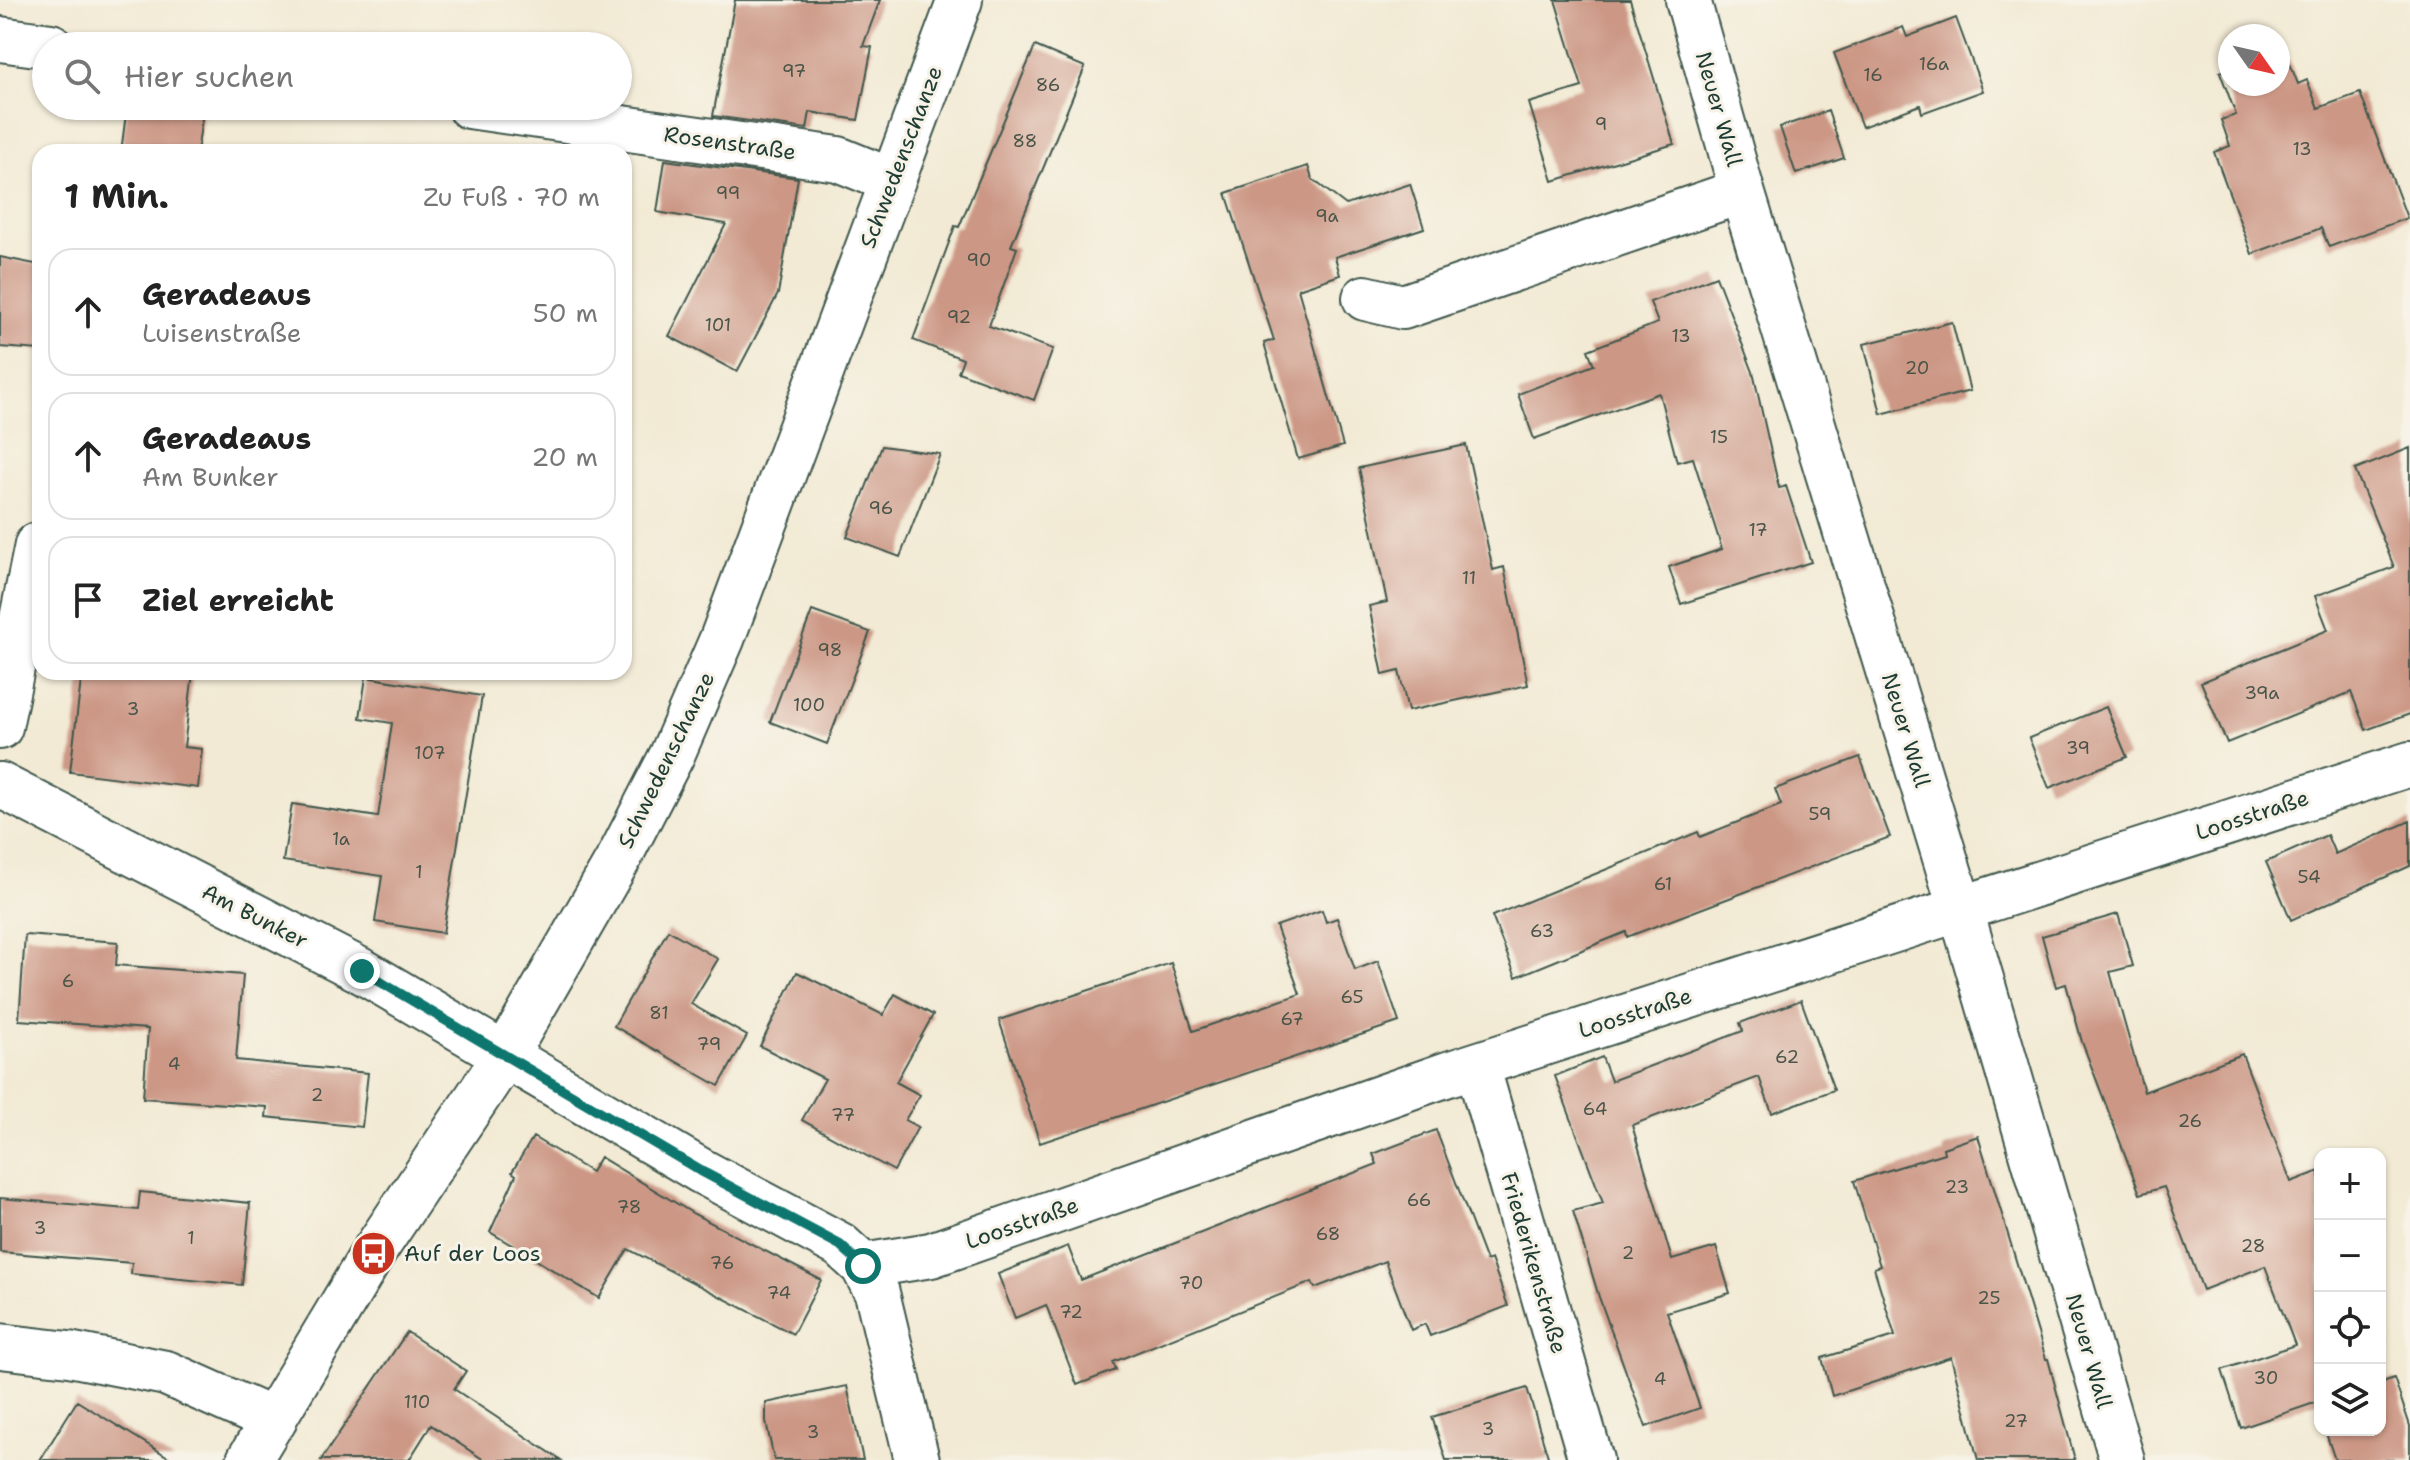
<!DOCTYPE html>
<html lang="de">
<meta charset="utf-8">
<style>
body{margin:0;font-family:"Shantell Sans",sans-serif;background:#f2f2f2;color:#222}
.controls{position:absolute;right:24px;bottom:24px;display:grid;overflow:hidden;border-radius:16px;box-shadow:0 2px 6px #0004}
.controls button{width:72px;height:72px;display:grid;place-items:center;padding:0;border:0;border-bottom:2px solid #e0e0e0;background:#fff;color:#222;font:40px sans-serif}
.compass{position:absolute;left:2218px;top:24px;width:72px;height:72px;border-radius:50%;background:#fff;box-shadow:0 2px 6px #0004;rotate:124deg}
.stop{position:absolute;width:24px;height:24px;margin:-18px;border:6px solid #0f766e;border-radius:50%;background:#fff}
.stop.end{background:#0f766e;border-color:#fff;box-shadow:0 2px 8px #0008}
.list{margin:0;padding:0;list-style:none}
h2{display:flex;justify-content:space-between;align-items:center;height:104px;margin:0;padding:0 32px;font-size:34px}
h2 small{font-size:26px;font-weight:400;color:#767676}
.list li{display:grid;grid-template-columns:52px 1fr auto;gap:24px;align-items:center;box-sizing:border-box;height:128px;margin:0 16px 16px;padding:0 16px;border:2px solid #e0e0e0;border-radius:24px}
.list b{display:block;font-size:30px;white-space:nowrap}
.list p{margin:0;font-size:26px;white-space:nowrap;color:#767676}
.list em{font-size:26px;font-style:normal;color:#767676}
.icon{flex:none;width:44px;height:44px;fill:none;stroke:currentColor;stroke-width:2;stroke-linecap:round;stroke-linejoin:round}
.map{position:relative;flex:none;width:2410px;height:1460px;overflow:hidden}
.search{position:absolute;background:#fff;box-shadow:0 2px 6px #0004;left:32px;top:32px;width:600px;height:88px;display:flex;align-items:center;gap:20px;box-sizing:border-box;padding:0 28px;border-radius:44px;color:#767676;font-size:30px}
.panel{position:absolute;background:#fff;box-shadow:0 2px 6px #0004;left:32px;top:144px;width:600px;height:536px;border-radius:24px}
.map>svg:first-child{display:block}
</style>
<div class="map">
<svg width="2410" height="1460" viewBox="0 0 2410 1460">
<rect width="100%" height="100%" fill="#f7f3e8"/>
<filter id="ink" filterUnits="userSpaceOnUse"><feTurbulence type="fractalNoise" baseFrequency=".0125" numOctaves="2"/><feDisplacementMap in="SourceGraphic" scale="16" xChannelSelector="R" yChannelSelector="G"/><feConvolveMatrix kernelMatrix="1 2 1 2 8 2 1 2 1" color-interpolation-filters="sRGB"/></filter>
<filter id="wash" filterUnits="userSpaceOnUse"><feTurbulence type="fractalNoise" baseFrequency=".006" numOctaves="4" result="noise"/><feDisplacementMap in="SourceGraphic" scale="32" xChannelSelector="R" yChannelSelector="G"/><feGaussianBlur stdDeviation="1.8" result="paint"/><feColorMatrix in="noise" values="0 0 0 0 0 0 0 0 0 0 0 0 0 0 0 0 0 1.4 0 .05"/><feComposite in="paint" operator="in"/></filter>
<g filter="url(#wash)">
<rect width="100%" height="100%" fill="#f2ead4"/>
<g id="blocks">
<!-- building -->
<path fill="#cc9785" d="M 735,0 L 880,0 L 863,46 L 872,47 L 858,120 L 810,112 L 807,129 L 713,116 Z
M 1555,0 L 1630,0 L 1674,144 L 1553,181 L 1529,103 L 1582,87 Z
M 1956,18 L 1983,91 L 1922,113 L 1920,105 L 1862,127 L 1834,53 L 1903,27 L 1907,37 Z
M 1035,46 L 1085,67 L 1011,246 L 1017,248 L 989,326 L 1053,349 L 1034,400 L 958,372 L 963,359 L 913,340 L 955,226 L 959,227 Z
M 2284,48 L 2298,84 L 2307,80 L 2318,108 L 2360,93 L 2407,218 L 2329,247 L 2321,228 L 2252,254 L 2214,152 L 2230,146 L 2221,120 L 2236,115 L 2220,72 L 2230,68 L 2230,84 L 2278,84 L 2278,50 Z
M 127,106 L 204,106 L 197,152 L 121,152 Z
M 1828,111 L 1844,158 L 1796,174 L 1780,127 Z
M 665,160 L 798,178 L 778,294 L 737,372 L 669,336 L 726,224 L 657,212 Z
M 1308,166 L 1312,179 L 1346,205 L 1410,184 L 1424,228 L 1335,257 L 1340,275 L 1298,289 L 1343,446 L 1298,459 L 1264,343 L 1274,340 L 1226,193 Z
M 0,257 L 40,265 L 40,350 L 0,347 Z
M 1716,276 L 1753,372 L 1779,488 L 1786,486 L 1811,562 L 1681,604 L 1669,567 L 1722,549 L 1693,458 L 1677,462 L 1659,393 L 1534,439 L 1518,394 L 1594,365 L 1588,350 L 1658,323 L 1650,302 Z
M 1952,322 L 1970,391 L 1881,414 L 1864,344 Z
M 1466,445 L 1493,570 L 1504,567 L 1528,685 L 1408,711 L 1399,671 L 1383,675 L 1369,606 L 1387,602 L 1359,468 Z
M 882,446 L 940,454 L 900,557 L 847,537 Z
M 2410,448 L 2410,714 L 2366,730 L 2351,692 L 2227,743 L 2201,682 L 2328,630 L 2315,596 L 2394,567 L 2355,470 Z
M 812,611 L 870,632 L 827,744 L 770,722 Z
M 82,672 L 193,672 L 184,747 L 202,749 L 198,788 L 70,772 Z
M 366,677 L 482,696 L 443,933 L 375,922 L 382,876 L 283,861 L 292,804 L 378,817 L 392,723 L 360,718 Z
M 2106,707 L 2127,757 L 2049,788 L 2029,738 Z
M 1860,757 L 1890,837 L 1627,937 L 1626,932 L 1516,977 L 1492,916 L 1698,832 L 1700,837 L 1781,805 L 1775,789 Z
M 2410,821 L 2410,866 L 2291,920 L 2266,862 L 2327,835 L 2335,854 Z
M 1322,910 L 1326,922 L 1337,918 L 1355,970 L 1378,961 L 1399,1022 L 1040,1143 L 999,1020 L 1171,963 L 1193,1031 L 1300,994 L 1276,926 Z
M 2118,914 L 2133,966 L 2110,972 L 2144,1092 L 2242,1054 L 2291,1182 L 2320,1171 L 2320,1401 L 2241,1428 L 2222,1370 L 2295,1345 L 2265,1266 L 2203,1290 L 2164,1187 L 2140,1194 L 2082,1042 L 2066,984 L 2056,987 L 2042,936 Z
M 668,930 L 718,959 L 691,1004 L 747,1036 L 719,1086 L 614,1026 Z
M 25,935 L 118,942 L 116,965 L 243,975 L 236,1060 L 368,1073 L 362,1127 L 266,1117 L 267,1107 L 143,1098 L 148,1029 L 19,1020 Z
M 797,972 L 883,1015 L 895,994 L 933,1015 L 896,1082 L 920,1095 L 905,1120 L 918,1127 L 894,1171 L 802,1120 L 825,1079 L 760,1046 Z
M 1801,1000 L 1834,1090 L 1772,1113 L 1759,1077 L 1632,1125 L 1672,1260 L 1716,1247 L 1730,1293 L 1667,1312 L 1700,1408 L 1646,1427 L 1599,1297 L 1573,1211 L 1603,1203 L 1555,1076 L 1602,1057 L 1611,1081 L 1743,1031 L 1740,1023 Z
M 1436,1130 L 1486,1261 L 1491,1259 L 1508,1306 L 1430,1336 L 1425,1324 L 1411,1330 L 1385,1261 L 1315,1288 L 1312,1282 L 1113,1362 L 1116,1370 L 1077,1385 L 1046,1305 L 1015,1318 L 998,1274 L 1068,1246 L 1081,1280 L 1377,1164 L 1373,1154 Z
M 1978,1136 L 2046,1359 L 2048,1359 L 2075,1460 L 1978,1460 L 1951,1357 L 1832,1396 L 1822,1358 L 1895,1336 L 1874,1268 L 1880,1266 L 1854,1181 L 1944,1153 L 1943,1148 Z
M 533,1137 L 591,1172 L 600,1157 L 694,1214 L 821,1280 L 793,1334 L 628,1249 L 599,1298 L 490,1232 L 516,1175 L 512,1172 Z
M 140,1192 L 250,1203 L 242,1285 L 131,1274 L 132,1263 L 0,1252 L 0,1198 L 138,1210 Z
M 407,1332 L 466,1371 L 454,1389 L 561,1460 L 484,1460 L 431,1425 L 409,1460 L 321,1460 Z
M 2394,1378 L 2410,1426 L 2410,1460 L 2335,1460 L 2325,1430 L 2380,1430 L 2380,1383 Z
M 847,1386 L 863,1460 L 774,1460 L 766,1421 L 766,1403 Z
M 1527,1388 L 1549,1460 L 1446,1460 L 1432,1417 Z
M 77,1401 L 173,1460 L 40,1460 Z"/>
</g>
</g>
<g filter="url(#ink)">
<use href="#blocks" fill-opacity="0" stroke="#3f574c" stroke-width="2"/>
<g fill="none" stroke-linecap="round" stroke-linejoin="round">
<defs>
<path id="minor" d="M 1688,0 L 1742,191 L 1960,907 L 2122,1460
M 0,39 L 51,46
M 469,106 L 838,159 L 892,181
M 1365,298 L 1403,307 L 1742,191
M 0,727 L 37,545
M 0,785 L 362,971 L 701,1171 L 840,1245 L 863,1266 L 877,1293 L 917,1460
M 1477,1065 L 1591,1460
M 863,1266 L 931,1255 L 1448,1074 L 2410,764
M 0,1346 L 69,1354 L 166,1373 L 274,1421
M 249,1460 L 373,1253 L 505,1056 L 619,858 L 672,755 L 722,639 L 960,0"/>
</defs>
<!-- minor casing -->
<use href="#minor" stroke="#3f574c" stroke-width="48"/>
<!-- minor -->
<use href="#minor" stroke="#fff" stroke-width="44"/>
</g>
</g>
<g fill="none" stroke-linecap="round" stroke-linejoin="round" filter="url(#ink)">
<!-- route -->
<path stroke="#0f766e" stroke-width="10" d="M 362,971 L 701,1171 L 840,1245 L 863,1266"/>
</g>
<!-- icons -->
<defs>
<symbol id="bus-disc" viewBox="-11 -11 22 22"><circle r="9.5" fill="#c8321e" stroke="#f7f3e8"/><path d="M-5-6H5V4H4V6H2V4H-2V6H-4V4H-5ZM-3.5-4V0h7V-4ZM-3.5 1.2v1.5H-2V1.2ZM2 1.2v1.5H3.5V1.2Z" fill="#fff"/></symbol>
</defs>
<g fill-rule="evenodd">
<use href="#bus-disc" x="348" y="1228" width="51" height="51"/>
</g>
<g text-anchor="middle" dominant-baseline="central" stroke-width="6" stroke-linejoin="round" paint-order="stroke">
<!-- number labels -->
<g font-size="18" fill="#4a5448">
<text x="1934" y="64">16a</text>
<text x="794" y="71">97</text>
<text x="1873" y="75">16</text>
<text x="1048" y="85">86</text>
<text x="1601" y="124">9</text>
<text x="1025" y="141">88</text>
<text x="2302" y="149">13</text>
<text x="728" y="193">99</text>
<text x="1327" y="216">9a</text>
<text x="979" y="260">90</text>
<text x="959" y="317">92</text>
<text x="718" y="325">101</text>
<text x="1681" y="336">13</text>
<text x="1917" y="368">20</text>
<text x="1719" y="437">15</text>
<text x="881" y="508">96</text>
<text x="1758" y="530">17</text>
<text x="1469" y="578">11</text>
<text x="830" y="650">98</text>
<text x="2262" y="693">39a</text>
<text x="809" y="705">100</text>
<text x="133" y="709">3</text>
<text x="2078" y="748">39</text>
<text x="430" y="753">107</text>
<text x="1820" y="814">59</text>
<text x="341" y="839">1a</text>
<text x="419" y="872">1</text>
<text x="2309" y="877">54</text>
<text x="1663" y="884">61</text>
<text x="1542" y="931">63</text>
<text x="68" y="981">6</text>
<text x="1352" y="997">65</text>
<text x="659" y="1013">81</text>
<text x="1292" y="1019">67</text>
<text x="709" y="1044">79</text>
<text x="1787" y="1057">62</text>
<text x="174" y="1064">4</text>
<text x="317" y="1095">2</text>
<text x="1595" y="1109">64</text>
<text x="843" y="1115">77</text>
<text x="2190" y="1121">26</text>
<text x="1957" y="1187">23</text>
<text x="1419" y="1200">66</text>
<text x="629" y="1207">78</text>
<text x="40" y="1228">3</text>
<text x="1328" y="1234">68</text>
<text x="191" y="1238">1</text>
<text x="2253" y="1246">28</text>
<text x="1628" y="1253">2</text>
<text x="722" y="1263">76</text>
<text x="1191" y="1283">70</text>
<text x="779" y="1293">74</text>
<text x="1989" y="1298">25</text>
<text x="1071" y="1312">72</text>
<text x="2266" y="1378">30</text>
<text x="1660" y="1379">4</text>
<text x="417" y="1402">110</text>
<text x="2016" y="1421">27</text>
<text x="1488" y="1429">3</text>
<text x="813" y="1432">3</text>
</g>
<!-- street labels -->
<g font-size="22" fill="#1f3d34" stroke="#f7f3e8">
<text transform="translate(1719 109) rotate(74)">Neuer Wall</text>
<text transform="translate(730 143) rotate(8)">Rosenstraße</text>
<text transform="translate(901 157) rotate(-69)">Schwedenschanze</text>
<text transform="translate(1906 730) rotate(73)">Neuer Wall</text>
<text transform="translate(666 760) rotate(-64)">Schwedenschanze</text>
<text transform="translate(2252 815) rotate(-18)">Loosstraße</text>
<text transform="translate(255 916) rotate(27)">Am Bunker</text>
<text transform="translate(1635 1013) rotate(-18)">Loosstraße</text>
<text transform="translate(1022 1223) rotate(-19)">Loosstraße</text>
<text transform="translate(1534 1263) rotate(74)">Friederikenstraße</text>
<text transform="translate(2089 1351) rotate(74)">Neuer Wall</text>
</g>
<!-- poi labels -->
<g font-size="22" fill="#1f3d34" stroke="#f7f3e8" text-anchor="start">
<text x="404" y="1253">Auf der Loos</text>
</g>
</g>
</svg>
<div class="controls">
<button>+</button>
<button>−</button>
<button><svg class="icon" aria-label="locate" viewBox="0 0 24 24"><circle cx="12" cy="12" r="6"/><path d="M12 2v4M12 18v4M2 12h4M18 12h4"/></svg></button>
<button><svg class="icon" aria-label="layers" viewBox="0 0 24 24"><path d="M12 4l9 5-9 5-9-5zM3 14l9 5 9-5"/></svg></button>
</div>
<svg class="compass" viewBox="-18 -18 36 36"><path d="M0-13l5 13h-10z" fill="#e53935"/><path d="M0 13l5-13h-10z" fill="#767676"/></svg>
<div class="stop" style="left:863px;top:1266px"></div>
<div class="stop end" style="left:362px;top:971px"></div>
<div class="search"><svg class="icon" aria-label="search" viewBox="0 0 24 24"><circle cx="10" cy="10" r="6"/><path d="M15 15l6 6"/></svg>Hier suchen</div>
<section class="panel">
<h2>1 Min.<small>Zu Fuß · 70 m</small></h2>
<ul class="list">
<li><svg class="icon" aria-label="ahead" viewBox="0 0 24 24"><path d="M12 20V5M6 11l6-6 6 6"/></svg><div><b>Geradeaus</b><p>Luisenstraße</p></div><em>50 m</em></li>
<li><svg class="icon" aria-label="ahead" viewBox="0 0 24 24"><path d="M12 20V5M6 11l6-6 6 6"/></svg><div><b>Geradeaus</b><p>Am Bunker</p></div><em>20 m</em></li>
<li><svg class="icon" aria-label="arrive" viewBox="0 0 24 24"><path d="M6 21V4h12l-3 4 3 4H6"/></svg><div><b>Ziel erreicht</b></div></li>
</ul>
</section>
</div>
